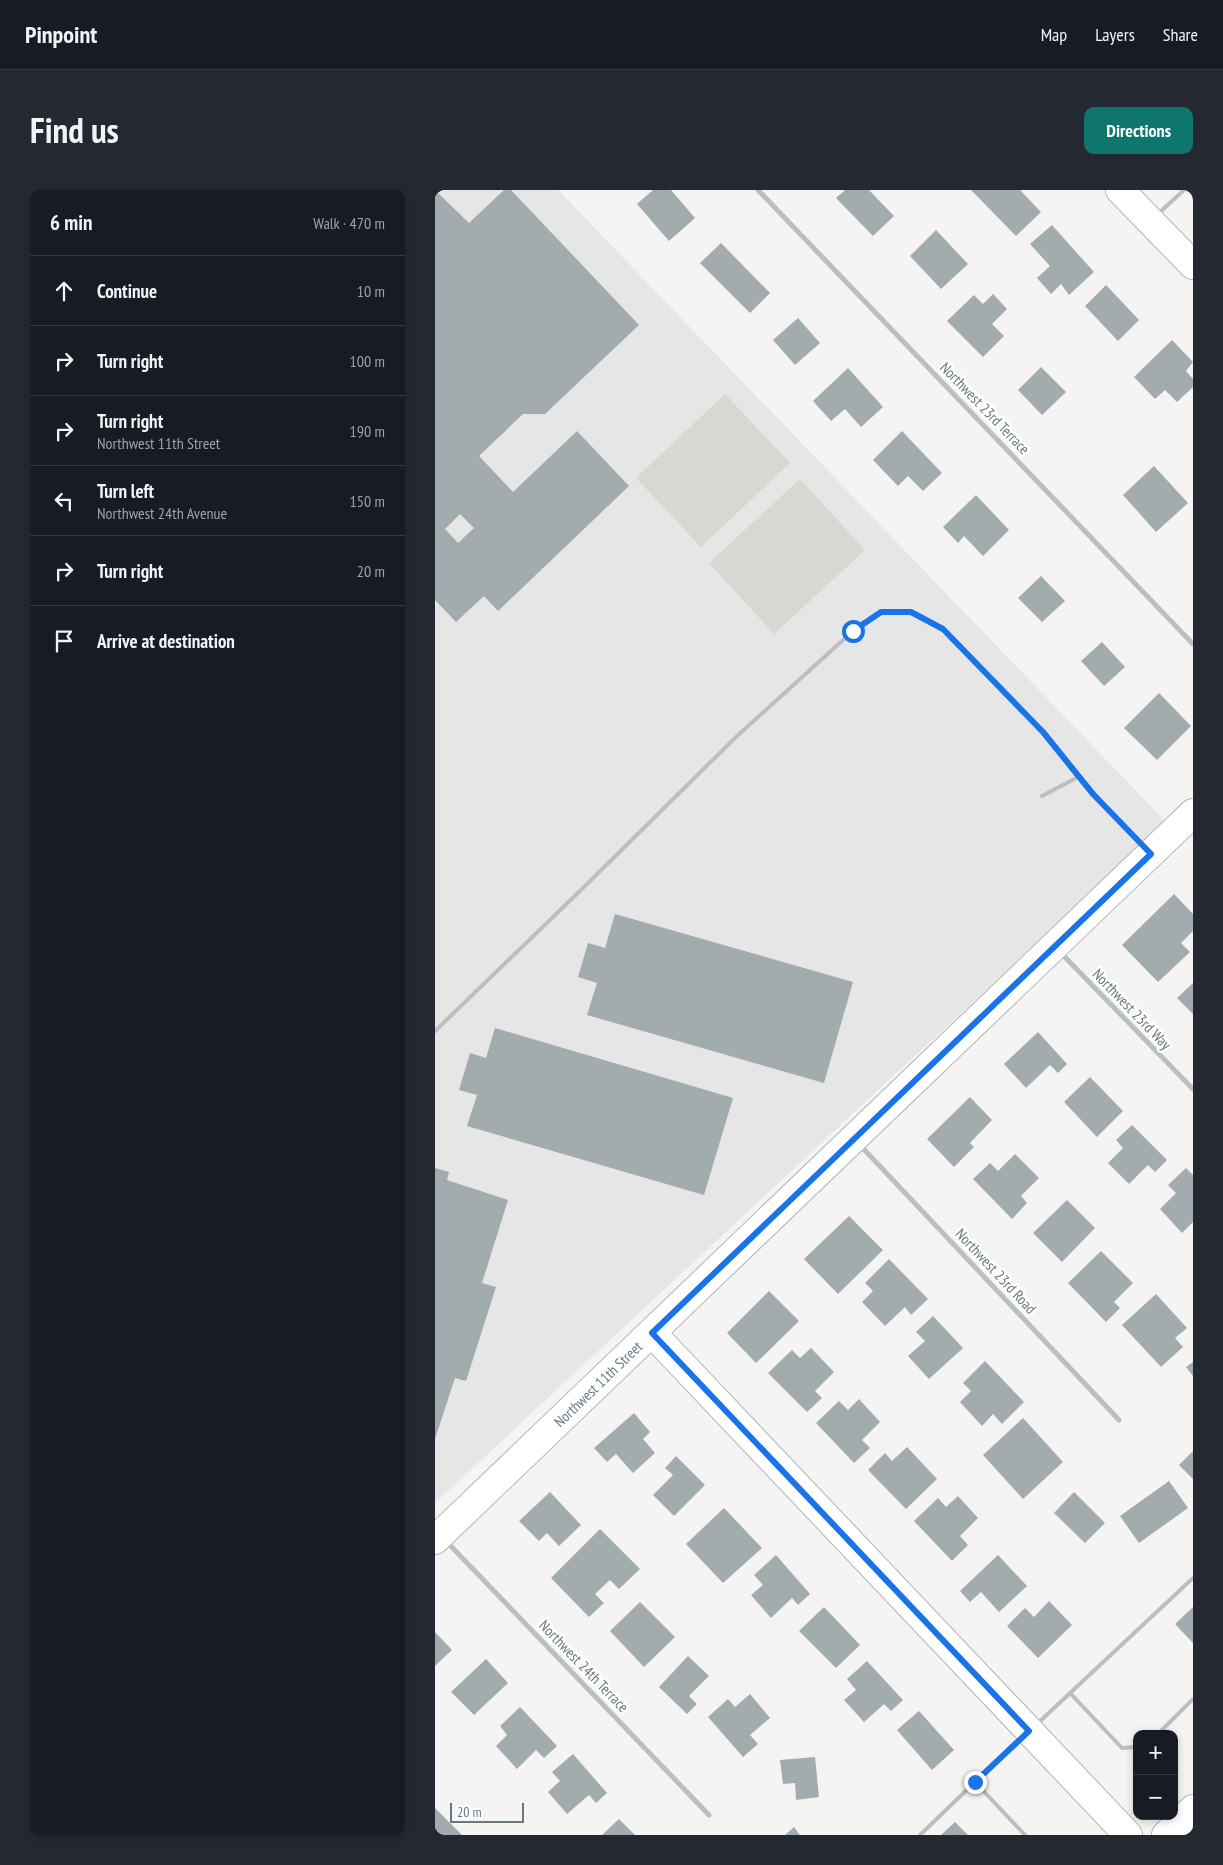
<!DOCTYPE html>
<meta charset="utf-8">
<style>
body{margin:0;font-family:"PT Sans Narrow",sans-serif;background:#242831;color:#f1f3f6}
.controls{position:absolute;right:15px;bottom:15px;display:grid;overflow:hidden;border-radius:10px;box-shadow:0 2px 8px #0003}
.controls button{width:45px;height:45px;display:grid;place-items:center;padding:0;border:0;border-bottom:1px solid #363941;background:#171b24;color:#f1f3f6;font:25px sans-serif}
.scale{position:absolute;left:15px;bottom:12px;width:74px;box-sizing:border-box;padding-left:5px;border:2px solid #677880;border-top:0;font-size:14px;line-height:18px;white-space:nowrap;color:#677880;-webkit-text-stroke:4px #fff;paint-order:stroke}
.stop{position:absolute;width:15px;height:15px;margin:-11px;border:4px solid #1a73e8;border-radius:50%;background:#fff}
.stop.end{background:#1a73e8;border-color:#fff;box-shadow:0 1px 5px #0008}
.list{margin:0;padding:0;list-style:none}
h2{display:flex;justify-content:space-between;align-items:center;height:65px;margin:0;padding:0 20px;font-size:21px}
h2 small{font-size:16px;font-weight:400;color:#9ea1a6}
.list li{display:grid;grid-template-columns:32px 1fr auto;gap:15px;align-items:center;box-sizing:border-box;height:70px;padding:0 20px;border-top:1px solid #363941}
.list b{display:block;font-size:19px;white-space:nowrap}
.list p{margin:0;font-size:16px;white-space:nowrap;color:#9ea1a6}
.list em{font-size:16px;font-style:normal;color:#9ea1a6}
.icon{flex:none;width:28px;height:28px;fill:none;stroke:currentColor;stroke-width:2;stroke-linecap:round;stroke-linejoin:round}
.map{position:relative;flex:none;width:758px;height:1645px;overflow:hidden;border-radius:10px}
header{display:flex;align-items:center;gap:30px;box-sizing:border-box;height:70px;padding:0 25px;background:#171b24;border-bottom:1px solid #363941}
header strong{font-size:24px}
nav{display:flex;gap:28px;margin-inline-start:auto;font-size:18px}
.intro{display:flex;align-items:center;justify-content:space-between;box-sizing:border-box;height:120px;padding:0 30px}
h1{margin:0;font-size:35px}
.button{padding:12px 22px;border-radius:10px;background:#0f766e;color:#fff;font-size:18px;font-weight:700}
main{display:flex;gap:30px;padding:0 30px}
aside{flex:1;background:#171b24;border-radius:10px;box-shadow:0 2px 8px #0003}
.map>svg:first-child{display:block}
</style>
<header>
<strong>Pinpoint</strong>
<nav><a>Map</a><a>Layers</a><a>Share</a></nav>
</header>
<div class="intro"><h1>Find us</h1><a class="button">Directions</a></div>
<main>
<aside>
<h2>6 min<small>Walk · 470 m</small></h2>
<ul class="list">
<li><svg class="icon" aria-label="ahead" viewBox="0 0 24 24"><path d="M12 20V5M6 11l6-6 6 6"/></svg><div><b>Continue</b></div><em>10 m</em></li>
<li><svg class="icon" aria-label="right" viewBox="0 0 24 24"><path d="M7 20v-9h11M14 6l5 5-5 5"/></svg><div><b>Turn right</b></div><em>100 m</em></li>
<li><svg class="icon" aria-label="right" viewBox="0 0 24 24"><path d="M7 20v-9h11M14 6l5 5-5 5"/></svg><div><b>Turn right</b><p>Northwest 11th Street</p></div><em>190 m</em></li>
<li><svg class="icon" aria-label="left" viewBox="0 0 24 24"><path d="M17 20v-9H6M10 6l-5 5 5 5"/></svg><div><b>Turn left</b><p>Northwest 24th Avenue</p></div><em>150 m</em></li>
<li><svg class="icon" aria-label="right" viewBox="0 0 24 24"><path d="M7 20v-9h11M14 6l5 5-5 5"/></svg><div><b>Turn right</b></div><em>20 m</em></li>
<li><svg class="icon" aria-label="arrive" viewBox="0 0 24 24"><path d="M6 21V4h12l-3 4 3 4H6"/></svg><div><b>Arrive at destination</b></div></li>
</ul>
</aside>
<div class="map">
<svg width="758" height="1645" viewBox="0 0 758 1645">
<rect width="100%" height="100%" fill="#f5f4f2"/>
<!-- built -->
<path fill="#e5e6e5" d="M 0,0 L 123,0 L 731,632 L 0,1313 Z"/>
<!-- green -->
<path fill="#d5d9d1" d="M 290,204 L 355,273 L 266,357 L 201,288 Z
M 365,289 L 430,360 L 339,444 L 274,373 Z"/>
<!-- building -->
<path fill="#a2abae" fill-rule="evenodd" d="M 0,0 L 34,33 L 69,0 L 76,0 L 204,135 L 110,224 L 88,224 L 44,266 L 78,302 L 142,241 L 194,296 L 63,421 L 49,406 L 21,432 L 0,410 ZM 25,324 L 39,338 L 23,353 L 10,339 Z
M 218,0 L 236,0 L 260,28 L 234,51 L 202,14 Z
M 410,0 L 434,0 L 459,26 L 438,46 L 401,8 Z
M 536,0 L 585,0 L 606,22 L 581,46 Z
M 617,35 L 659,82 L 634,105 L 626,94 L 616,104 L 602,88 L 615,76 L 595,54 Z
M 501,40 L 533,74 L 506,99 L 475,66 Z
M 286,53 L 335,103 L 315,123 L 265,73 Z
M 671,95 L 704,130 L 683,151 L 650,116 Z
M 558,104 L 572,119 L 557,134 L 569,146 L 548,167 L 512,131 L 539,105 L 548,114 Z
M 363,128 L 385,153 L 360,175 L 338,150 Z
M 737,150 L 758,172 L 751,181 L 758,189 L 758,197 L 742,212 L 730,200 L 720,209 L 699,187 Z
M 606,177 L 631,202 L 607,225 L 583,200 Z
M 413,178 L 448,217 L 426,237 L 410,219 L 396,231 L 378,211 Z
M 467,241 L 507,283 L 488,301 L 473,286 L 463,296 L 438,270 Z
M 719,276 L 753,313 L 721,342 L 688,305 Z
M 541,305 L 574,340 L 548,366 L 529,346 L 523,353 L 508,337 Z
M 606,386 L 630,411 L 607,432 L 583,408 Z
M 667,452 L 690,477 L 669,496 L 646,471 Z
M 724,503 L 756,536 L 722,570 L 689,538 Z
M 739,704 L 758,724 L 758,741 L 746,753 L 755,762 L 723,792 L 687,755 Z
M 180,724 L 418,792 L 389,893 L 152,825 L 162,793 L 143,787 L 153,753 L 170,758 Z
M 758,793 L 758,824 L 742,808 Z
M 60,838 L 298,908 L 269,1005 L 32,936 L 42,905 L 24,900 L 35,863 L 51,868 Z
M 603,842 L 632,874 L 623,883 L 615,875 L 591,898 L 569,874 Z
M 655,887 L 688,921 L 662,947 L 629,912 Z
M 535,907 L 557,930 L 535,953 L 539,957 L 519,977 L 492,949 Z
M 697,935 L 732,970 L 720,982 L 713,975 L 694,994 L 673,973 L 688,958 L 681,950 Z
M 580,964 L 604,988 L 586,1006 L 592,1013 L 577,1029 L 538,989 L 555,973 L 563,981 Z
M 0,978 L 14,982 L 12,990 L 73,1010 L 47,1093 L 61,1097 L 31,1191 L 20,1188 L 0,1249 Z
M 751,978 L 758,985 L 758,1032 L 747,1043 L 725,1019 L 741,1003 L 733,995 Z
M 632,1010 L 660,1038 L 627,1072 L 598,1043 Z
M 414,1026 L 448,1060 L 403,1104 L 369,1069 Z
M 666,1061 L 698,1093 L 679,1112 L 685,1118 L 671,1132 L 633,1093 Z
M 454,1069 L 493,1109 L 476,1125 L 470,1117 L 450,1136 L 427,1112 L 438,1101 L 430,1093 Z
M 334,1101 L 364,1131 L 321,1173 L 292,1143 Z
M 721,1104 L 752,1138 L 740,1148 L 748,1157 L 726,1177 L 687,1135 Z
M 498,1126 L 528,1158 L 494,1189 L 473,1166 L 490,1151 L 481,1142 Z
M 376,1158 L 399,1182 L 380,1201 L 387,1208 L 372,1222 L 333,1183 L 357,1160 L 365,1168 Z
M 550,1171 L 589,1212 L 567,1234 L 558,1224 L 547,1236 L 525,1212 L 536,1201 L 528,1193 Z
M 758,1172 L 758,1186 L 751,1177 Z
M 424,1209 L 445,1232 L 427,1250 L 435,1258 L 419,1273 L 381,1233 L 404,1211 L 413,1220 Z
M 199,1223 L 215,1242 L 208,1249 L 220,1263 L 198,1283 L 181,1264 L 172,1272 L 159,1258 Z
M 588,1228 L 628,1272 L 588,1309 L 548,1265 Z
M 472,1257 L 502,1289 L 471,1319 L 433,1280 L 450,1263 L 457,1271 Z
M 758,1261 L 758,1289 L 744,1275 Z
M 241,1266 L 270,1295 L 239,1326 L 218,1305 L 238,1285 L 230,1278 Z
M 734,1291 L 753,1318 L 704,1353 L 685,1326 Z
M 115,1302 L 146,1335 L 124,1356 L 112,1343 L 104,1351 L 84,1331 Z
M 639,1302 L 670,1333 L 650,1353 L 619,1323 Z
M 523,1306 L 543,1328 L 525,1346 L 533,1355 L 517,1371 L 479,1331 L 503,1308 L 511,1317 Z
M 289,1318 L 327,1358 L 288,1393 L 251,1354 Z
M 165,1339 L 205,1379 L 184,1399 L 175,1390 L 160,1404 L 169,1413 L 154,1427 L 116,1388 Z
M 341,1365 L 375,1404 L 363,1415 L 357,1408 L 336,1428 L 316,1405 L 328,1395 L 319,1385 Z
M 563,1365 L 592,1396 L 564,1422 L 546,1402 L 535,1412 L 525,1401 Z
M 614,1411 L 637,1435 L 603,1468 L 572,1436 L 590,1418 L 599,1427 Z
M 205,1412 L 240,1447 L 209,1477 L 175,1441 Z
M 389,1417 L 425,1455 L 401,1478 L 364,1441 Z
M 758,1417 L 758,1453 L 740,1434 Z
M 0,1442 L 17,1460 L 0,1476 Z
M 253,1466 L 274,1486 L 254,1506 L 262,1514 L 252,1524 L 224,1497 Z
M 51,1469 L 73,1493 L 39,1525 L 16,1502 Z
M 432,1471 L 468,1510 L 456,1521 L 449,1514 L 429,1532 L 409,1510 L 421,1500 L 412,1489 Z
M 315,1504 L 335,1528 L 315,1545 L 323,1554 L 308,1567 L 273,1527 L 293,1509 L 300,1517 Z
M 85,1517 L 122,1556 L 109,1568 L 101,1560 L 82,1579 L 61,1556 L 72,1545 L 65,1536 Z
M 484,1521 L 519,1560 L 497,1580 L 462,1540 Z
M 138,1564 L 172,1603 L 161,1613 L 154,1605 L 132,1624 L 113,1602 L 125,1591 L 117,1582 Z
M 380,1567 L 384,1607 L 361,1610 L 360,1593 L 348,1594 L 345,1570 Z
M 0,1618 L 27,1645 L 0,1645 Z
M 184,1629 L 200,1645 L 167,1645 Z
M 520,1632 L 533,1645 L 506,1645 Z
M 359,1637 L 365,1645 L 350,1645 Z"/>
<g fill="none" stroke-linecap="round" stroke-linejoin="round">
<defs>
<path id="secondary" d="M 685,0 L 758,75
M 217,1143 L 693,1645
M 0,1350 L 758,623"/>
<path id="primary" d="M 731,1645 L 758,1619"/>
</defs>
<!-- secondary casing -->
<use href="#secondary" stroke="#afb5b8" stroke-width="30"/>
<!-- primary casing -->
<use href="#primary" stroke="#aeb3b6" stroke-width="30"/>
<!-- lane -->
<path stroke="#babfc1" stroke-width="4" d="M 723,24 L 749,0
M 607,606 L 643,587 L 709,657
M 0,841 L 147,699 L 301,547 L 418,441 L 446,422 L 476,423 L 508,439 L 608,542 L 643,587
M 635,1503 L 687,1558 L 702,1557
M 602,1534 L 758,1388
M 723,1544 L 758,1509
M 588,1547 L 540,1592 L 590,1645
M 485,1645 L 540,1592"/>
<!-- street -->
<path stroke="#babfc1" stroke-width="5" d="M 323,0 L 758,454
M 624,761 L 758,899
M 424,954 L 684,1230
M 11,1351 L 274,1625"/>
<!-- secondary -->
<use href="#secondary" stroke="#fff" stroke-width="28"/>
<!-- primary -->
<use href="#primary" stroke="#fff" stroke-width="28"/>
</g>
<g fill="none" stroke-linecap="round" stroke-linejoin="round">
<!-- route -->
<path stroke="#1a73e8" stroke-width="6" d="M 418,441 L 446,422 L 476,422 L 508,439 L 608,542 L 658,604 L 716,664 L 217,1143 L 594,1541 L 540,1592"/>
</g>
<g text-anchor="middle" dominant-baseline="central" stroke-width="5" stroke-linejoin="round" paint-order="stroke">
<!-- street labels -->
<g font-size="15" fill="#677880" stroke="#fff">
<text transform="translate(550 218) rotate(46)">Northwest 23rd Terrace</text>
<text transform="translate(697 819) rotate(46)">Northwest 23rd Way</text>
<text transform="translate(561 1081) rotate(47)">Northwest 23rd Road</text>
<text transform="translate(163 1194) rotate(-44)">Northwest 11th Street</text>
<text transform="translate(149 1476) rotate(46)">Northwest 24th Terrace</text>
</g>
</g>
</svg>
<div class="controls">
<button>+</button>
<button>−</button>
</div>
<div class="scale">20 m</div>
<div class="stop" style="left:418px;top:441px"></div>
<div class="stop end" style="left:540px;top:1592px"></div>
</div>
</main>
